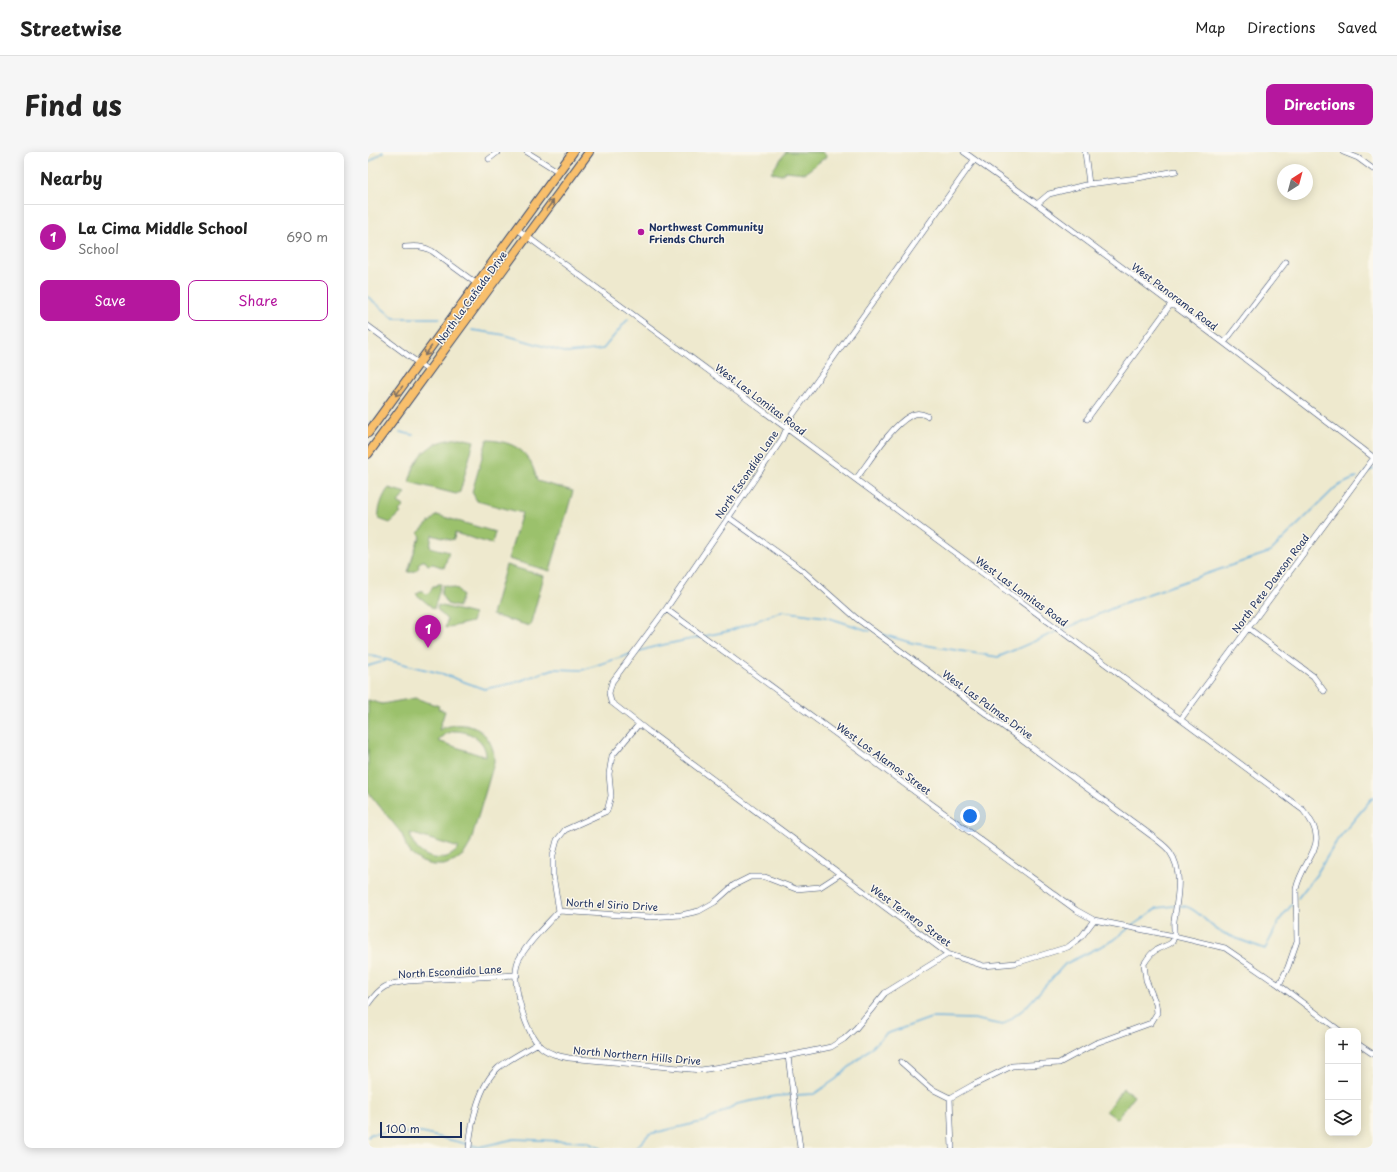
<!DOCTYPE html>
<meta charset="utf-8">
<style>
body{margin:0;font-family:"Playpen Sans",sans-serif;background:#f6f6f6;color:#222}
.controls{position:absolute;right:12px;bottom:12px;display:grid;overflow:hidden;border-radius:8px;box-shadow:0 2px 10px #0003}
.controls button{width:36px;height:36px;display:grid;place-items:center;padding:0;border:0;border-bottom:1px solid #e0e0e0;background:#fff;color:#222;font:20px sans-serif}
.compass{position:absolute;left:909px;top:12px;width:36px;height:36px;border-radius:50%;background:#fff;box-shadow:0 2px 10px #0003;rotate:36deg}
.scale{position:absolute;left:12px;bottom:10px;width:82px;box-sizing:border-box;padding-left:4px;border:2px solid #1b2f5e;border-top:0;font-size:11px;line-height:14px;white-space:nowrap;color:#1b2f5e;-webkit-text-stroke:3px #fbf7ec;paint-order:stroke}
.you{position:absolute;left:602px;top:664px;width:14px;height:14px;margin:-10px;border:3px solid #fff;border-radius:50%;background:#1a73e8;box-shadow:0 0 0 6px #1a73e833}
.badge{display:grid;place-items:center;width:26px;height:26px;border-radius:50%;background:#b5179e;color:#fff;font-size:13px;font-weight:700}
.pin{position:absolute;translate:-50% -33px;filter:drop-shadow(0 1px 2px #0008)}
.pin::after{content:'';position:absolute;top:21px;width:14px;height:12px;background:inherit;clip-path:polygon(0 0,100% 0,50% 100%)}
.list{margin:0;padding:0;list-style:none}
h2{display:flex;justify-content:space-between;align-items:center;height:52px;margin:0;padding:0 16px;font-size:17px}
h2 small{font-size:13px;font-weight:400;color:#767676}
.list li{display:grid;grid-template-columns:26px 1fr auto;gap:12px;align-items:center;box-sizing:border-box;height:64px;padding:0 16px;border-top:1px solid #e0e0e0}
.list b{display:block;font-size:15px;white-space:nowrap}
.list p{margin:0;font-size:13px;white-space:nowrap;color:#767676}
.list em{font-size:13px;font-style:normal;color:#767676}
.actions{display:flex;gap:8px;padding:12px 16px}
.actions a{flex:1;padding:9px 0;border:1px solid #b5179e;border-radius:8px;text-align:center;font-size:14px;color:#b5179e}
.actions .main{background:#b5179e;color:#fff}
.icon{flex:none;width:22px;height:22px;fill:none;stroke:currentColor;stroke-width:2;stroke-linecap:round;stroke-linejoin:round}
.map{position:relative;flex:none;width:1005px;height:996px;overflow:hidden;border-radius:8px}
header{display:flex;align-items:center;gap:24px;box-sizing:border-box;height:56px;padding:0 20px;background:#fff;border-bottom:1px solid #e0e0e0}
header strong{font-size:19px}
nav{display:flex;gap:22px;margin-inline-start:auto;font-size:14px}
.intro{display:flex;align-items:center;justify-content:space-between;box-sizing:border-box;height:96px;padding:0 24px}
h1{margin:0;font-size:28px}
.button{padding:10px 18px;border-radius:8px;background:#b5179e;color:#fff;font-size:14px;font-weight:700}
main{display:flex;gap:24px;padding:0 24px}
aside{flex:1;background:#fff;border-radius:8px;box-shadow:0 2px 10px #0003}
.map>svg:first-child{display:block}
</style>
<header>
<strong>Streetwise</strong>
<nav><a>Map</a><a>Directions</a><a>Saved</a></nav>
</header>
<div class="intro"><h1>Find us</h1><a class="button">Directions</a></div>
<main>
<aside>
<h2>Nearby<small></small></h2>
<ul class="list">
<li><span class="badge">1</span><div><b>La Cima Middle School</b><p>School</p></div><em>690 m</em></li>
</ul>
<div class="actions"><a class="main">Save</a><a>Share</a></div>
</aside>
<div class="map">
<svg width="1005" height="996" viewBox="0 0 1005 996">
<rect width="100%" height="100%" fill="#fbf7ec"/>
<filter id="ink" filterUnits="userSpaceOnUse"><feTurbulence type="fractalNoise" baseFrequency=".025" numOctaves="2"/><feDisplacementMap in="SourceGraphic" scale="8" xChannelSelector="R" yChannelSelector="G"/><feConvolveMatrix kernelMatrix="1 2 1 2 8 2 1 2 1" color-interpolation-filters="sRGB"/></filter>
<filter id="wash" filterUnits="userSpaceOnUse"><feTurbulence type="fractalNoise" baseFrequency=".012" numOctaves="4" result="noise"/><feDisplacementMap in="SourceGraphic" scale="16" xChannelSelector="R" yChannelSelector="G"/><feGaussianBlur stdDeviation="0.9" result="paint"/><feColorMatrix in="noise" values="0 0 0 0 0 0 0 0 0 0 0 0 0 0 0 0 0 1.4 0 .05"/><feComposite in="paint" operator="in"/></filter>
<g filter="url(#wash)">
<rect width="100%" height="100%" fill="#eee9ce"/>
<!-- green -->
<path fill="#9bc16c" stroke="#5b7865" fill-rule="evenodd" d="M 418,0 L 454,0 L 459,4 L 437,21 L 418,19 L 413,23 L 403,20 Z
M 92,286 L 106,289 L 92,340 L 88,342 L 41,330 C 49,301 62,289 92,286 Z
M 119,288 C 147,289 163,300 169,329 L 205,339 L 182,419 L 140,407 L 154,361 L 109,349 L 104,340 Z
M 21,336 L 38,341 L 30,350 L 36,354 L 31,359 L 33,361 L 22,371 L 11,367 C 9,359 15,342 21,336 Z
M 69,363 L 127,380 L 124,392 L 87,381 L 86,387 L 82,388 L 64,383 L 62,395 L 81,400 L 76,416 L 65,412 L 60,413 L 57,409 L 54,409 L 50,412 L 51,415 C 48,419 44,421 40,420 L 50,388 L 51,389 L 53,384 L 50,381 Z
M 138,413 L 176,424 L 162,474 L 124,463 Z
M 70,432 L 73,432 L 66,457 L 48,442 L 52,439 L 55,439 L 58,442 C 63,442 62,438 65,434 L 68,434 Z
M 75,433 L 90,437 L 94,444 L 90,455 L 79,452 L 73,442 Z
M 70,453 L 106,462 L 104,470 L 77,476 L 79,468 L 69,457 Z
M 47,546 L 71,554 L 70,557 L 77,559 L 71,578 C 92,567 118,573 125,598 C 126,602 126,607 126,611 L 102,692 L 96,702 L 87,709 L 76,713 L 65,713 L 54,710 L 44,703 L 38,694 L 34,682 L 0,640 L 0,548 L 14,552 ZM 86,579 C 101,579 118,587 118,605 L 70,589 L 78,582 ZM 42,681 L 91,696 C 74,716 46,705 42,681 Z
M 755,936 L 766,944 L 749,967 L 738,959 Z"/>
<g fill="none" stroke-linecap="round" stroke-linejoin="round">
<!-- stream -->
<path stroke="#65afdd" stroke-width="1.5" d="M 0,11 L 15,0
M 0,145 L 26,166 L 72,166
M 104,178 L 137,183 L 199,201 L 235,197 L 260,167
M 32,280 L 45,283
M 998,320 L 1005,317
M 694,478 L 766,447 L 902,400 L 968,335 L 989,325
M 514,482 L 544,491 L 630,505 L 690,479
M 337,484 L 361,479 L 414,459 L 458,465 L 502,479
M 269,500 L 285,495 L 333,485
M 0,503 L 75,522 L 116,537 L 146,531 L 185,517 L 214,518 L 263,502
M 0,514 L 17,509
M 930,746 L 948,723 L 970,687 L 1005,645
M 810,754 C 825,752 837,769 848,777 C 859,784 884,792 897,797 L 913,766 L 926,750
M 764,774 L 789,756 L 806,754
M 427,943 L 446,942 L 468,927 L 518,882 L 563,866 L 606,867 L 635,873 L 657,856 L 697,812 L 746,788 L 761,776
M 0,985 L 3,982 L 22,981 L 54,981 L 111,995 L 146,987 L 218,990 L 232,996
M 268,996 L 281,982 L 338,969 L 369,952 L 408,944 L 423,943"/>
</g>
</g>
<g filter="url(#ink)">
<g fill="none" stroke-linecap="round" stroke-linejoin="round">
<defs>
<path id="minor" d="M 159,0 L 191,20
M 596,0 L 669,52 L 856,191 L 1005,305
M 717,0 L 721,32
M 975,0 L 990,6 L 1005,17
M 121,7 L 130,0
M 606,8 L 424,264 L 414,287 L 298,457 L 244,530 L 241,541 L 243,550 L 280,579 L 580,802 L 616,814 L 648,811 L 700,795 L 714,784 L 726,768 L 806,784 L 857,796 L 911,833 L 972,879
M 669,52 L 681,42 L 721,32 L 770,26 L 808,19
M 149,77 L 935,658 C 965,693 936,703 928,737 L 929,789 L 920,815 L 911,833
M 37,95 C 47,94 55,94 64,99 L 109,132
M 0,174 L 61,219
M 856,191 L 918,110
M 719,267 L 803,152
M 488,327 C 501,310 523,274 542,264 C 548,260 553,261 559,264
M 360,365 L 433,417 L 488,466 L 784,684 C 790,689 798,694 802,700 C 816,720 809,747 806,769 C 805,775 808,785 804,790 C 800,794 792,795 788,798 C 783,801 779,807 776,812 L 778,828 L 788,852 L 789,861 L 783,871 L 728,891 L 691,911 L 644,914 L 605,933 L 582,946
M 298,457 L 708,758 L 726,768
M 880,476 L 945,524 L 956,539
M 813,567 L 1005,307
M 271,572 L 244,604 L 241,622 L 243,644 L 239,659 L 197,678 L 189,688 L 185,703 L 185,723 L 191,759 C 180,771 153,797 149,812 C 144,833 157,880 173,895 C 181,902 191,904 201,906 L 333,918 L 420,904 L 463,895 L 476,887 L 488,876 L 517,841 L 580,802
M 191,759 L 282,765 L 313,763 L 331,759 L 347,750 L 366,733 L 382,725 L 397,725 L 428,737 L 452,735 L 472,722
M 0,852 C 13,834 18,832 40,829 L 149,823
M 990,892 L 1005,902
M 420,904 L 432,996
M 533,910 L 562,936 L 582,946
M 582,946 L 584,996
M 101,996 C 103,971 111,933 130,916 C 139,908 159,898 170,891"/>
<path id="primary" d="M 0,281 L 205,0
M 0,302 L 221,0"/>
</defs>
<!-- minor casing -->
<use href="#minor" stroke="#3b4b6f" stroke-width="6"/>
<!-- primary casing -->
<use href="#primary" stroke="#3b4b6f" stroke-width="10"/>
<!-- minor -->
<use href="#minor" stroke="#fff" stroke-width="5"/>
<!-- primary -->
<use href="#primary" stroke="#f8bf6c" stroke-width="8"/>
</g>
<!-- one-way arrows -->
<defs><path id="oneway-shaft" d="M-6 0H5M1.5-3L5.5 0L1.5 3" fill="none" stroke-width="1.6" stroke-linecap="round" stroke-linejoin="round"/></defs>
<g stroke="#7e7064">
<use href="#oneway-shaft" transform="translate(182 53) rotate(-54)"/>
<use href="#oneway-shaft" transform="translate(60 199) rotate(126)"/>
<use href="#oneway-shaft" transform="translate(31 239) rotate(126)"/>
</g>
</g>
<!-- markers -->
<circle fill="#b5179e" stroke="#fbf7ec" stroke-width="1.5" cx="273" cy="80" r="4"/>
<g text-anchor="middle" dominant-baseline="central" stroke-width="3" stroke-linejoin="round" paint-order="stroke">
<!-- poi labels -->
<g font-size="10" font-weight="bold" fill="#1b2f5e" stroke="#fbf7ec" text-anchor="start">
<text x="281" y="74">Northwest Community<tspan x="281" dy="12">Friends Church</tspan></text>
</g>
<!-- street labels -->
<g font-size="10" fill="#1b2f5e" stroke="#fbf7ec">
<text transform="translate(807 144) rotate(37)">West Panorama Road</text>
<text transform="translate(103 145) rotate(-54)">North La Cañada Drive</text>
<text transform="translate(393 247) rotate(37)">West Las Lomitas Road</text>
<text transform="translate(378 322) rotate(-56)">North Escondido Lane</text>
<text transform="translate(902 431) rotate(-53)">North Pete Dawson Road</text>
<text transform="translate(654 439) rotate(36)">West Las Lomitas Road</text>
<text transform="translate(620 552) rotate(36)">West Las Palmas Drive</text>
<text transform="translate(516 606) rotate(36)">West Los Alamos Street</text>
<text transform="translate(244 752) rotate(3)">North el Sirio Drive</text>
<text transform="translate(543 763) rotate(36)">West Ternero Street</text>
<text transform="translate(82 819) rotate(-3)">North Escondido Lane</text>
<text transform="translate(269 903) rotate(5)">North Northern Hills Drive</text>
</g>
</g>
</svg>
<div class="controls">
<button>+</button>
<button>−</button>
<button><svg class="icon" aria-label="layers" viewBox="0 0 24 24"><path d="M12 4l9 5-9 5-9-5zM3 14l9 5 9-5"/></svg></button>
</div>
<svg class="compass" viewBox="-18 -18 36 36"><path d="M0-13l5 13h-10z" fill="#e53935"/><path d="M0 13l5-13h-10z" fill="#767676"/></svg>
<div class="scale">100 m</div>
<div class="you"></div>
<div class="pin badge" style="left:60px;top:496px">1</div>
</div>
</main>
